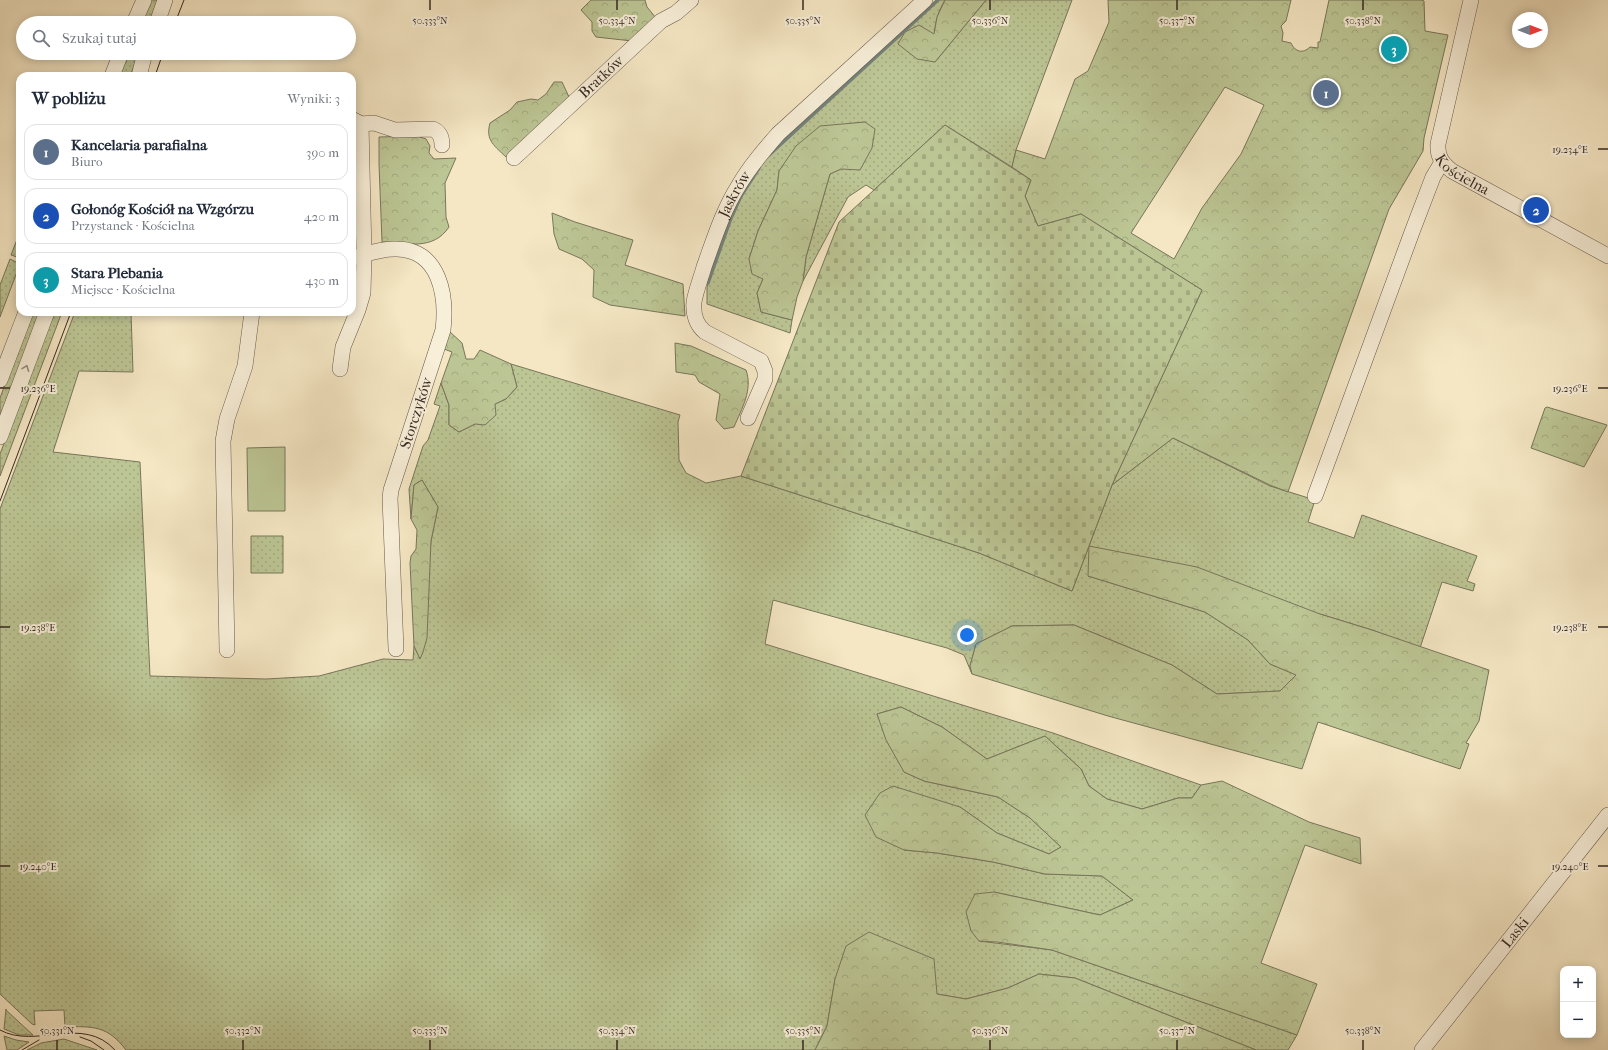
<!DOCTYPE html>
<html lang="pl">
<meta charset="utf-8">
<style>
body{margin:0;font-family:"IM FELL French Canon",serif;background:#f6f6f7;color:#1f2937}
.controls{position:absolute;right:12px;bottom:12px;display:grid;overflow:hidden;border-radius:8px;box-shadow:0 2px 10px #0003}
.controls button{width:36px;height:36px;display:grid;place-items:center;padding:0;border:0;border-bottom:1px solid #e0e1e3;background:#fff;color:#1f2937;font:20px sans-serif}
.compass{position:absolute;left:1512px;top:12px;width:36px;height:36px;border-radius:50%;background:#fff;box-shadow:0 2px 10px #0003;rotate:90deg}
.you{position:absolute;left:967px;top:635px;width:14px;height:14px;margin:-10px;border:3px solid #fff;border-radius:50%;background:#1a73e8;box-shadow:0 0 0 6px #1a73e833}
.badge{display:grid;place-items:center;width:26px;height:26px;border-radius:50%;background:#b45309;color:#fff;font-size:13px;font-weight:700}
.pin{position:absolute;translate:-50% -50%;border:2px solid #fff;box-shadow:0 1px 4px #0006}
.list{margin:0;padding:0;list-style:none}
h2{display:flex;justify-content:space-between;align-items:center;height:52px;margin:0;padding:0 16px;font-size:17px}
h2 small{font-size:13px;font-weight:400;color:#747a83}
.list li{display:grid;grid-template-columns:26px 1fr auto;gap:12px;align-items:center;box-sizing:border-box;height:56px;margin:0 8px 8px;padding:0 8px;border:1px solid #e0e1e3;border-radius:12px}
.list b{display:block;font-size:15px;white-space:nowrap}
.list p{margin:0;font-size:13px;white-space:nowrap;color:#747a83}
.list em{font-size:13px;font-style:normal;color:#747a83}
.icon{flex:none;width:22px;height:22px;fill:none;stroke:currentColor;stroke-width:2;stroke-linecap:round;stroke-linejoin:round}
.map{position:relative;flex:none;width:1608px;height:1050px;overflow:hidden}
.search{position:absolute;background:#fff;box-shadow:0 2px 10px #0003;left:16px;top:16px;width:340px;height:44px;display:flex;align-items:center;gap:10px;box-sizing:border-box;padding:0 14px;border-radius:22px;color:#747a83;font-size:15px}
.panel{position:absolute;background:#fff;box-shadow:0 2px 10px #0003;left:16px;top:72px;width:340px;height:244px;border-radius:12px}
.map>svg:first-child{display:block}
</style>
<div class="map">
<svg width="1608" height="1050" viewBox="0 0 1608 1050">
<defs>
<pattern id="green-dots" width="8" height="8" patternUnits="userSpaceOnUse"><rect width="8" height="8" fill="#bcc594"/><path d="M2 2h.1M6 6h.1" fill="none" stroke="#a2a97f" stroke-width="1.8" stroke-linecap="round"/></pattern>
<pattern id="forest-crowns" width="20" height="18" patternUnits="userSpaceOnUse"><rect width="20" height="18" fill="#bcc594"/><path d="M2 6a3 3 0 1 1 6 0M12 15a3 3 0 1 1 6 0" fill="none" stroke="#a2a97f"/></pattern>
<pattern id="cemetery-stones" width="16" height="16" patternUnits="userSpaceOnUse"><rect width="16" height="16" fill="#bcc594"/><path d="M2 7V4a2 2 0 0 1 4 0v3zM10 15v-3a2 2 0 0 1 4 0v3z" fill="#a2a97f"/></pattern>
</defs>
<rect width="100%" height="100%" fill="#f5e7c4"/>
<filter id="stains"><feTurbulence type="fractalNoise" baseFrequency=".005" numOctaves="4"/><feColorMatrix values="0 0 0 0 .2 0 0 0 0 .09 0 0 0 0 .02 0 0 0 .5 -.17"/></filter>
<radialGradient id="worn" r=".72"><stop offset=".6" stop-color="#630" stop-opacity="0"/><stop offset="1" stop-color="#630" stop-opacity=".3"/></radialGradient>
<!-- green -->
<path fill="url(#green-dots)" stroke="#78765b" d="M 151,0 L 159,0 L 150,23 L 141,23 Z
M 937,0 L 945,0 C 932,22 934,38 935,62 L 986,0 L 1072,0 L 1016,150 L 1012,167 L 945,125 L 874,190 L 866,185 L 848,197 L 803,281 L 806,257 L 830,174 L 841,169 L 865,122 L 848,124 L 779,171 L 777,190 L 758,231 L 749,259 L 763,279 L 757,293 L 761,312 L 792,320 L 790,333 L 707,304 L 707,287 L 724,236 L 732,210 L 746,185 L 791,128 Z
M 126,53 L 139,53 L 130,76 L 116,76 Z
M 20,232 L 20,258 L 11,255 Z
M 10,259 L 20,264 L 0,317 L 0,285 Z
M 32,312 L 41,312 L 0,420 L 0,398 Z
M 54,312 L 62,312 L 0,476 L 0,454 Z
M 75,312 L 131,312 L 133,372 L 79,371 L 53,452 L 140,462 L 150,676 L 266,679 L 319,676 L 383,659 L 413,660 L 414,646 L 420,658 L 431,541 L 438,507 L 422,480 L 414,485 L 411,519 L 409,489 L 423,446 L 428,440 L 440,406 L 434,404 L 441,383 L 449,405 L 449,425 L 459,432 L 475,424 L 495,404 L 506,399 L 517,387 L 511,364 L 680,415 L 678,422 L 679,460 L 686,473 L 706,483 L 741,476 L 979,553 L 1072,591 L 1112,485 L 1173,438 L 1270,486 L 1315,500 L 1308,522 L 1354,538 L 1362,515 L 1477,556 L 1467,581 L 1475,584 L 1473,591 L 1442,582 L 1420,648 L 1372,630 L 1320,614 L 1088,576 L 1205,612 L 1248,640 L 1270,664 L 1297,675 L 1280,691 L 1217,694 L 1172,665 L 1074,625 L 1012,626 L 976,644 L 970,666 L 972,674 L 964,655 L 947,648 L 773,600 L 765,644 L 1053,733 L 1201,785 L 1192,798 L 1178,798 L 1142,809 L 1107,799 L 1089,786 L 1081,769 L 1045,736 L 987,759 L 942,727 L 901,707 L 877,714 L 904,772 L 924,781 L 998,797 L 1030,818 L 1061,847 L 1049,854 L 997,833 L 960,807 L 904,850 L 937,853 L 993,862 L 1045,874 L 1102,876 L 1133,900 L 1100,915 L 994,892 L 979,941 L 1052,950 L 1297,1035 L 1288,1050 L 1256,1050 L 1075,978 L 1039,974 L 1008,988 L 966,999 L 937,994 L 835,979 L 827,1026 L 815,1050 L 126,1050 C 108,1026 93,1026 65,1027 L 64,1010 L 34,1011 L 35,1025 L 32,1024 L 0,994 L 0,509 Z
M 251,536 L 283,536 L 283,573 L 251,573 Z
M 6,1009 L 6,1010 L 33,1035 L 19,1035 L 4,1029 Z
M 4,1036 L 16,1040 L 29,1042 L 17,1050 L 7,1050 Z
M 64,1039 L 97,1050 L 27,1050 L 41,1043 Z"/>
<!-- forest -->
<path fill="url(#forest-crowns)" stroke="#78765b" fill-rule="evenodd" d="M 591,0 L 645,0 L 647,7 L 656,18 L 632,41 L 596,37 L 592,31 L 592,22 L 581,10 Z
M 945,0 L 986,0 L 935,62 L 917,59 L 898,44 L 905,32 L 919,25 L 934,34 L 937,17 Z
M 1108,0 L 1291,0 L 1286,21 L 1281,26 L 1283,33 L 1282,41 L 1291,43 C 1295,52 1303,54 1310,47 L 1318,48 L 1318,42 L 1320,42 L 1329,0 L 1421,0 L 1424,1 L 1425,31 L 1448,35 L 1424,138 L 1423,151 L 1389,209 L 1288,492 L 1270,485 L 1173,438 L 1112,485 L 1202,290 L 1081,214 L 1038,226 L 1025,196 L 1031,180 L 1012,167 L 1016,150 L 1045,159 L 1075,79 L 1088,71 L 1109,22 ZM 1225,87 L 1264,105 L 1241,154 L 1202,208 L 1174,259 L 1131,233 Z
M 554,82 L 562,82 L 570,99 L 507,158 C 495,146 485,141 490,123 L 510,110 L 517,102 L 531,99 L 538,100 L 546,94 Z
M 865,122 L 875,129 L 872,148 L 860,170 L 841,169 L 830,174 L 806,257 L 803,281 L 797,297 L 792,320 L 761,312 L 757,293 L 763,279 L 752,274 L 749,259 L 758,231 L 777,190 L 779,171 L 796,146 L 820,126 Z
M 417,136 L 426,139 L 430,146 L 429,153 L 434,159 L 456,158 L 445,183 L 446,217 L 449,227 C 433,251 407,243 382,242 L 379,164 L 379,137 Z
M 552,213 L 575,222 L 633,240 L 625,265 L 683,284 L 685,316 L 610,305 L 593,297 L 594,270 L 582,259 L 559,249 L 554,234 Z
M 449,331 L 462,343 L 466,359 L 474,359 L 480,350 L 511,364 L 517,387 L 506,399 L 495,404 L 496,415 L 485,425 L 475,424 L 459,432 L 449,425 L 449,405 L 441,383 L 452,352 L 444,349 Z
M 675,343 L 691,346 L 746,370 C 753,390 742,408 734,427 L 724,429 L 716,420 L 720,394 L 699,382 L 695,375 L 676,372 Z
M 1547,407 L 1607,425 L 1584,467 L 1531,448 L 1545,408 Z
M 422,480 L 438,507 L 431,541 L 427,638 L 423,652 L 420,659 L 414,646 L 410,563 L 411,556 L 416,549 L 417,530 L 411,519 L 414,485 Z
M 1089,546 L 1197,567 L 1320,614 L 1372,630 L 1489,670 L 1479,721 L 1466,743 L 1469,744 L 1460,769 L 1318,722 L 1302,769 L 1108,716 L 972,674 L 970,666 L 976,644 L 1012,626 L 1074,625 L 1172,665 L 1217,694 L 1280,691 L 1296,675 L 1270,664 L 1248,640 L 1205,612 L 1088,576 Z
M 901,707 L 942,727 L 987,759 L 1045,736 L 1081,769 L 1089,786 L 1107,799 L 1142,809 L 1178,798 L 1192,798 L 1201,785 L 1222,781 L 1309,822 L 1360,838 L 1361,864 L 1305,845 L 1261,963 L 1317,984 L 1297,1035 L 1052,950 L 997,942 L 979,941 L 971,931 L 966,912 L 975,894 L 994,892 L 1100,915 L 1133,900 L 1102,876 L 1045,874 L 993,862 L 937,853 L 904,850 L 876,837 L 865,815 L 880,793 L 893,786 L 960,807 L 997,833 L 1049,854 L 1061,847 L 1030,818 L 998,797 L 924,781 L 904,772 L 886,740 L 877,714 Z
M 869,932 L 934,959 L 937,994 L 966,999 L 1008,988 L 1039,974 L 1075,978 L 1256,1050 L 815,1050 L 827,1026 L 835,979 L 846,946 Z"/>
<!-- cemetery -->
<path fill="url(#cemetery-stones)" stroke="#78765b" d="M 945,125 L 1031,180 L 1025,196 L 1038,226 L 1081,214 L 1202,290 L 1112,485 L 1072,591 L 979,553 L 741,476 L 839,222 Z"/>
<!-- pitch -->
<path fill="#bcc594" stroke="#78765b" d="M 285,447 L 285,511 L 248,511 L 247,448 Z"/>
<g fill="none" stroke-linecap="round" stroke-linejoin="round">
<!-- stream -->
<path stroke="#73837c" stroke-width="3.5" d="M 769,155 L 938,0
M 708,283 L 731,218 L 741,196 L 759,168"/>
<defs>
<g id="minor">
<path id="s1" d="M 1471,0 L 1438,144 C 1437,157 1443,164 1452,171 L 1608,256"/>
<path d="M 134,23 L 144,0"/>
<path d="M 157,23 L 165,0"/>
<path d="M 112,76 L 121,53"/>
<path d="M 139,76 L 145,53"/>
<path d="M 352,119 L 361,124 L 374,123 L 395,130 L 433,129 C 440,132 442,138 442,145"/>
<path id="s2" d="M 514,158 L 661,21 L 676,13 L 691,0"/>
<path d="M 352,258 C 367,254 382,248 397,249 C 440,250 447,296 443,330 L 391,490 L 390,498 L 396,649"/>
<path d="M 340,369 L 343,347 L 358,310 L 363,293 L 364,255 L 361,124"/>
<path d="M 0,380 L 26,312"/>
<path id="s3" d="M 748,418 L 765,379 L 765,371 L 761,361 L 705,332 C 696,325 693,313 694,302 C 696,290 701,278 704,267 C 714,239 723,210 739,185 C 750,166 764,150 778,134 L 925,0"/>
<path d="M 0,437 L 47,312"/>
<path d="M 1315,496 L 1412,232 L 1433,177 L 1442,162"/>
<path d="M 227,650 L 223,441 L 227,419 L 245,366 L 252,312"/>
<path id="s4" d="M 1422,1050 L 1608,815"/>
</g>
</defs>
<!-- minor casing -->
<use href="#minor" stroke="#65584a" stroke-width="16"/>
<!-- minor -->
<use href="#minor" stroke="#f8efd9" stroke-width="15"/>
<!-- tram -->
<path stroke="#352822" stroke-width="1" d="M 175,23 L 184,0
M 155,76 L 163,53
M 0,501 L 71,312
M 0,1030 C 36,1050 82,1014 115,1050
M 80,1037 L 91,1041 L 104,1050
M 22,1050 L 39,1040"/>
</g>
<!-- one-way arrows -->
<defs><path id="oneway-chevron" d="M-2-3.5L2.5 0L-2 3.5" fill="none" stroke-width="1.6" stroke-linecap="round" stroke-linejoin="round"/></defs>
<use stroke="#968c7e" href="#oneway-chevron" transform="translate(26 368) rotate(-69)"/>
<!-- ticks -->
<path fill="none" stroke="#352822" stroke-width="1.5" d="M 430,0 L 430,10M 617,0 L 617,10M 803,0 L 803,10M 990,0 L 990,10M 1177,0 L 1177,10M 1363,0 L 1363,10M 1598,149 L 1608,149M 0,388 L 10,388M 1598,388 L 1608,388M 0,627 L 10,627M 1598,627 L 1608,627M 0,866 L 10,866M 1598,866 L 1608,866M 57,1040 L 57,1050M 243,1040 L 243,1050M 430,1040 L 430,1050M 617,1040 L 617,1050M 803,1040 L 803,1050M 990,1040 L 990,1050M 1177,1040 L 1177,1050M 1363,1040 L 1363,1050"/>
<g text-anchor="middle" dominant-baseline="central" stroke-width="4" stroke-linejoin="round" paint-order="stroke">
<!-- street labels -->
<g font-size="15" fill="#352822" stroke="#f8efd9">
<text stroke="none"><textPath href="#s2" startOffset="119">Bratków</textPath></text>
<text stroke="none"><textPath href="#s1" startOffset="190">Kościelna</textPath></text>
<text stroke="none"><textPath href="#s3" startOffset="273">Jaskrów</textPath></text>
<text transform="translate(416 413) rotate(-72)">Storczyków</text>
<text stroke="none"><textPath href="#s4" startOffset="150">Laski</textPath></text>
</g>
</g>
<g font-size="10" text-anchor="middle" fill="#352822" stroke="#f8efd9" stroke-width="4" stroke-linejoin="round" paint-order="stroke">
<text x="430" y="24">50.333°N</text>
<text x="617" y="24">50.334°N</text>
<text x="803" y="24">50.335°N</text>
<text x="990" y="24">50.336°N</text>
<text x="1177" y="24">50.337°N</text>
<text x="1363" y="24">50.338°N</text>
<text x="1570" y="153">19.234°E</text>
<text x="1570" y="392">19.236°E</text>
<text x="38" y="392">19.236°E</text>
<text x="1570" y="631">19.238°E</text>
<text x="38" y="631">19.238°E</text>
<text x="1570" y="870">19.240°E</text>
<text x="38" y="870">19.240°E</text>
<text x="57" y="1034">50.331°N</text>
<text x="243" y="1034">50.332°N</text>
<text x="430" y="1034">50.333°N</text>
<text x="617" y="1034">50.334°N</text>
<text x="803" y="1034">50.335°N</text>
<text x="990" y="1034">50.336°N</text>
<text x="1177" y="1034">50.337°N</text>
<text x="1363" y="1034">50.338°N</text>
</g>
<rect width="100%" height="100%" filter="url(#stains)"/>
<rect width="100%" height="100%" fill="url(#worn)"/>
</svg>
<div class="controls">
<button>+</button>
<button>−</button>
</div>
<svg class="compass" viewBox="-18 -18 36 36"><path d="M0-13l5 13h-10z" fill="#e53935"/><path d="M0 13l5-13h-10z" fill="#747a83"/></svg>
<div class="you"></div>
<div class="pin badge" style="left:1326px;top:93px;background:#5c6f8a">1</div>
<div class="pin badge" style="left:1536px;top:210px;background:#1a4fb4">2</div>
<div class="pin badge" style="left:1394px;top:49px;background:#0f9aa8">3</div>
<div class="search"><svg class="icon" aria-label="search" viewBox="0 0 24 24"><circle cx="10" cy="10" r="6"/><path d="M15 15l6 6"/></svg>Szukaj tutaj</div>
<section class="panel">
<h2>W pobliżu<small>Wyniki: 3</small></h2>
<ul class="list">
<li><span class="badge" style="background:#5c6f8a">1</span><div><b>Kancelaria parafialna</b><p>Biuro</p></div><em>390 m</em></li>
<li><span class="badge" style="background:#1a4fb4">2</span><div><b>Gołonóg Kościół na Wzgórzu</b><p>Przystanek · Kościelna</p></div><em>420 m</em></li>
<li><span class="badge" style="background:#0f9aa8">3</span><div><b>Stara Plebania</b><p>Miejsce · Kościelna</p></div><em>430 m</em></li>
</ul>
</section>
</div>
